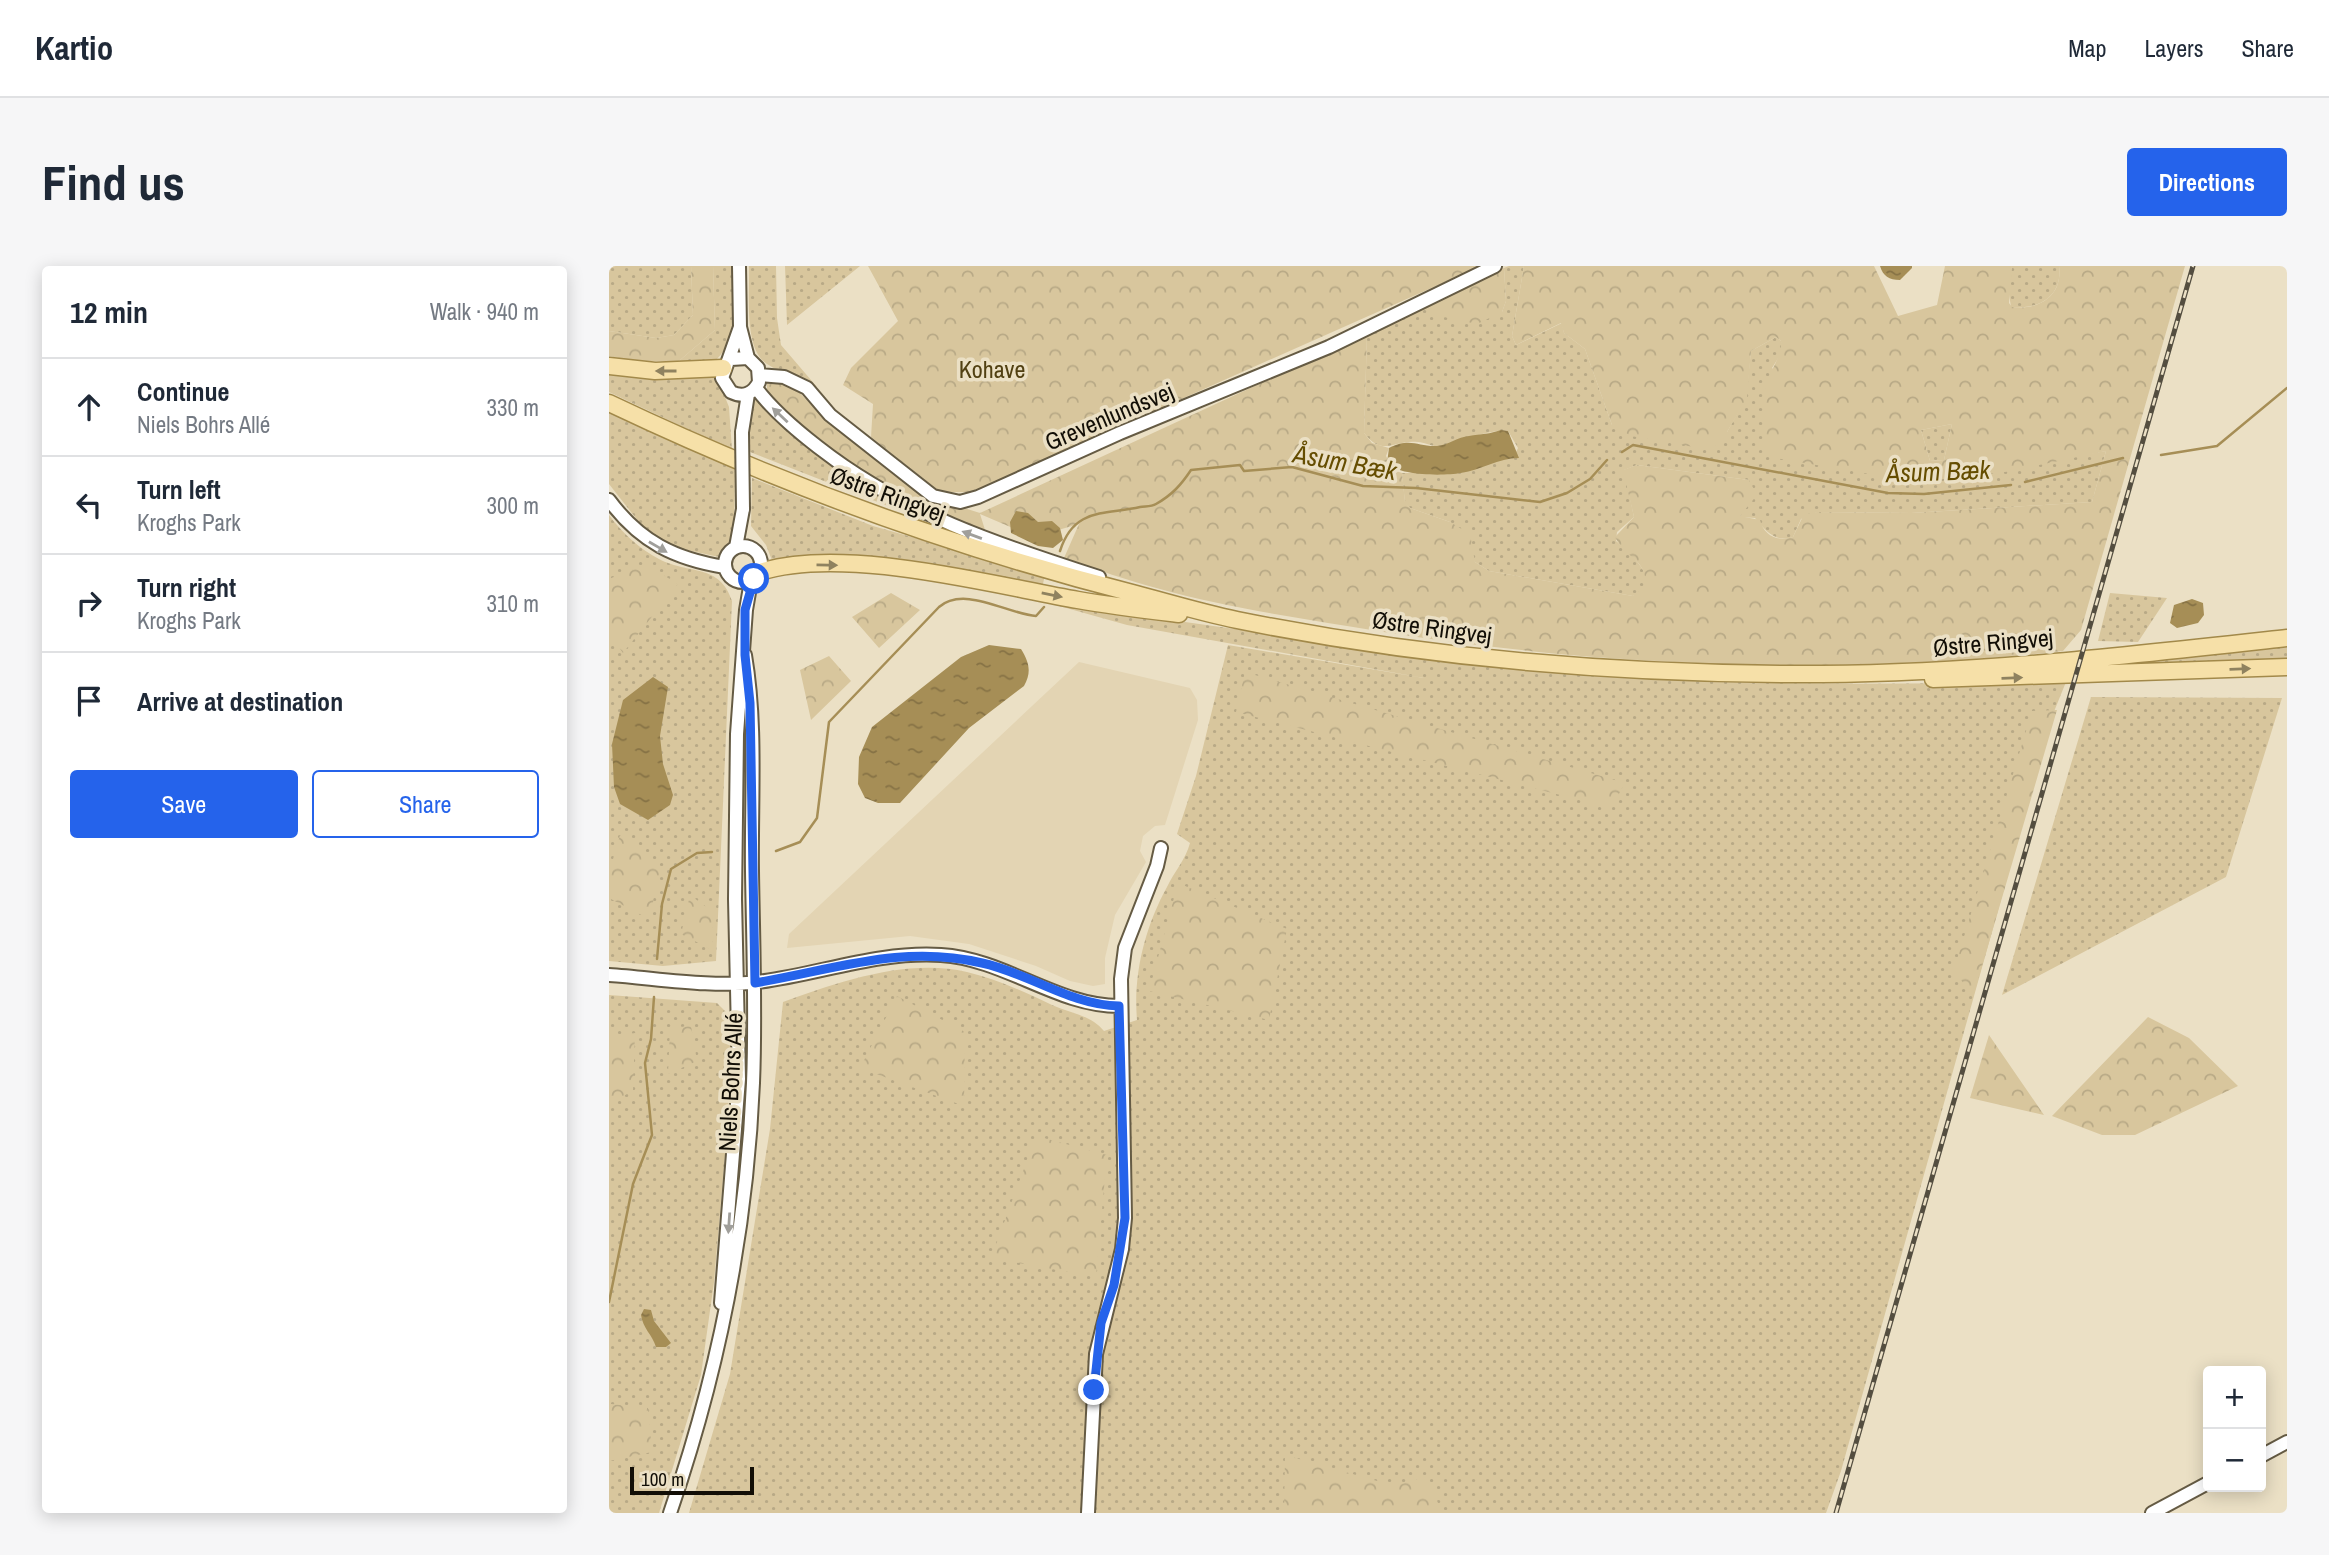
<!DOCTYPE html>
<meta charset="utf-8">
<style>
body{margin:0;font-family:"Archivo Narrow",sans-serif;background:#f6f6f7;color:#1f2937}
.controls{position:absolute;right:21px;bottom:21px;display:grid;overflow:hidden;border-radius:7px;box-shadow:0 4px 18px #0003}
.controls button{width:63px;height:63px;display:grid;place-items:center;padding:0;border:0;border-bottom:2px solid #e0e1e3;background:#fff;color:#1f2937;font:35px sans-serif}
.scale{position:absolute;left:21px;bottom:18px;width:124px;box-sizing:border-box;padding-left:7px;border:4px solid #120e06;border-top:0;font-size:19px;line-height:24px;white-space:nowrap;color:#120e06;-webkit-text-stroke:5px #ebe0c5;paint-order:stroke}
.stop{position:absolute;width:21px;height:21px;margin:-16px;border:5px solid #2563eb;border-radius:50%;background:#fff}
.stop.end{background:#2563eb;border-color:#fff;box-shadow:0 2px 7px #0008}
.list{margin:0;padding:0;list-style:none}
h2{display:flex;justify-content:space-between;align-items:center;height:91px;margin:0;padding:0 28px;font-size:30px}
h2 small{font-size:23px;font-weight:400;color:#747a83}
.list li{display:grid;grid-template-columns:46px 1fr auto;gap:21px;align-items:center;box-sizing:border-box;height:98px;padding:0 28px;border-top:2px solid #e0e1e3}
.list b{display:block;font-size:26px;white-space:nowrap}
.list p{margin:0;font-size:23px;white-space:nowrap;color:#747a83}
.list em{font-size:23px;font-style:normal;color:#747a83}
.actions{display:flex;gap:14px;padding:21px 28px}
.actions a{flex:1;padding:16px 0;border:2px solid #2563eb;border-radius:7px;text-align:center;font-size:24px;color:#2563eb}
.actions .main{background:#2563eb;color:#fff}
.icon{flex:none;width:38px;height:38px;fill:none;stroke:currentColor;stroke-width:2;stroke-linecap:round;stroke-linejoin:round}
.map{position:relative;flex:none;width:1678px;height:1247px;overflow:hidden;border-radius:7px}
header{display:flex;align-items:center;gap:42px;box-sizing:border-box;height:98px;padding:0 35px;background:#fff;border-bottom:2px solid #e0e1e3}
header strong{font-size:33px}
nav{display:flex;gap:38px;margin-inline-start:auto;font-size:24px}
.intro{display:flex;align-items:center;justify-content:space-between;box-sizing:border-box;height:168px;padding:0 42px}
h1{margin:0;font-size:49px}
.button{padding:18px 32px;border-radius:7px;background:#2563eb;color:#fff;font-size:24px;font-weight:700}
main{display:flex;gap:42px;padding:0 42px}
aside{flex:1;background:#fff;border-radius:7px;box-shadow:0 4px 18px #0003}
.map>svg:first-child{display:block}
</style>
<header>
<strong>Kartio</strong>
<nav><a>Map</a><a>Layers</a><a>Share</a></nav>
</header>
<div class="intro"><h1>Find us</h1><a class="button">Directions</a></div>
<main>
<aside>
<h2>12 min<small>Walk · 940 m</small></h2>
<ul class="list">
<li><svg class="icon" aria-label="ahead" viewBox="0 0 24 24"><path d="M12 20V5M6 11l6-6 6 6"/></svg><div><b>Continue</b><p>Niels Bohrs Allé</p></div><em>330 m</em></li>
<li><svg class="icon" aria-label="left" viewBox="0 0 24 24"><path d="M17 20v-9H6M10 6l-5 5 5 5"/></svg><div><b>Turn left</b><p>Kroghs Park</p></div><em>300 m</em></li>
<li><svg class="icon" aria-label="right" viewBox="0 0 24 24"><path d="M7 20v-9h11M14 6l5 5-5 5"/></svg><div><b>Turn right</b><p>Kroghs Park</p></div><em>310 m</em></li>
<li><svg class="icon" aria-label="arrive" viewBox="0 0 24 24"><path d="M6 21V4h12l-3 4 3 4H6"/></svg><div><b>Arrive at destination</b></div></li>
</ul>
<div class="actions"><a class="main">Save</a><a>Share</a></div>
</aside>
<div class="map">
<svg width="1678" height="1247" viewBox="0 0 1678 1247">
<defs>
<pattern id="grass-dots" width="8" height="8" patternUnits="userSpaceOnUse" patternTransform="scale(1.75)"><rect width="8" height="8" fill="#d8c69d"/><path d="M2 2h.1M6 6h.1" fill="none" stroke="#b8a986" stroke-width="1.8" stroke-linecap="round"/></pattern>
<pattern id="forest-crowns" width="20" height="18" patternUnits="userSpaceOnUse" patternTransform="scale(1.75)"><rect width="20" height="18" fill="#d8c69d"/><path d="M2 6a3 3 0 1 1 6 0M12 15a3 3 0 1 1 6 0" fill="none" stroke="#b8a986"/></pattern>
<pattern id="water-ripples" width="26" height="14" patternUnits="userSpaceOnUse" patternTransform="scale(1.75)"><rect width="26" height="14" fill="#a68e56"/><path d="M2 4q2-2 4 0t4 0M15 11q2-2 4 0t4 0" fill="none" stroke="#867245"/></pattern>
</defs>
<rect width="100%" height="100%" fill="#ebe0c5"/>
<!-- built -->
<path fill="#e3d4b3" d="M 470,396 L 581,422 L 588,434 L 589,454 L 556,559 L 546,560 L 534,570 L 531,585 L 537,596 L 506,649 L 496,692 L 496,718 L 484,720 L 461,715 L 427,700 L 360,678 L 301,670 L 178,682 L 180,668 Z"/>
<!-- grass -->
<path fill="url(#grass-dots)" d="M 0,0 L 82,0 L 84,49 L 65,69 L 47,72 L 0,65 Z
M 104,0 L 123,0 C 123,33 132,71 106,95 L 81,98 L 70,95 L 106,64 Z
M 140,0 L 167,0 L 168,52 L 172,79 L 208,121 C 192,112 173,108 158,98 C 134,83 141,27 140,0 Z
M 176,0 L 251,0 L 178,59 Z
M 900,0 L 915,0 L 903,70 L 907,79 L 953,57 L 955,67 L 976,83 L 1003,159 L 1118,166 L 1137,132 L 1142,85 L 1167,71 L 1172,75 L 1173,86 L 1163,102 L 1308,216 L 1497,185 L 1483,236 L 1302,247 L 1208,246 L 1192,253 L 1184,271 C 1166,277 1157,265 1146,252 L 1131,251 L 1140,214 L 1028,199 L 1015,204 L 1025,251 L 1008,266 L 1007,275 C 1020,286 1059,320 1024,330 L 880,305 L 866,296 L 841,256 L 801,242 L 796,237 L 793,207 L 852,207 L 886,195 L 904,192 L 909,182 L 899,165 C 878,163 850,177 830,180 C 823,181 815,176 809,176 C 784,173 775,192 755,167 L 758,68 L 820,38 L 893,46 L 897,35 L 895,2 Z
M 1403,0 L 1450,0 C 1454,30 1430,44 1402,41 L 1399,22 Z
M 0,107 L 49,111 L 108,111 L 120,141 L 123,184 L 0,126 Z
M 147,132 C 200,193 264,226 335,262 L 141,186 L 139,139 Z
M 0,141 L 126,202 L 125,270 L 110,291 L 60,280 L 33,260 L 0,218 Z
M 1343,158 L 1335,194 L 1321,195 L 1312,164 Z
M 143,212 L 264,260 L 436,309 L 433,322 L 164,297 L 157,279 L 142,260 Z
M 0,249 C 13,267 31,283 50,293 C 80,309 111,297 123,335 L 107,695 L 54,700 L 0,695 Z
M 1501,327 L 1558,332 L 1529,376 L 1489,375 Z
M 443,338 C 638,363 832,396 1027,411 C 1170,421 1314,417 1457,416 L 1444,448 L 1232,1205 L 1217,1247 L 80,1247 L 121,1108 L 161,863 L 174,736 C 229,716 298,692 358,706 C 387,713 416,726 443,739 C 461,747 482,749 495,765 L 528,754 C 524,708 536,661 558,621 C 565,606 577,593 581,577 L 568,568 L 587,510 L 619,379 L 815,412 L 518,359 Z
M 1678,379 L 1678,397 L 1483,401 Z
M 1482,431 L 1673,432 L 1617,611 L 1393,729 Z
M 0,729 L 108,737 L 117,746 L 123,764 L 118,866 L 105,1016 L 92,1109 L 50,1247 L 0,1247 Z"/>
<!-- forest -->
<path fill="url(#forest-crowns)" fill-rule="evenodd" d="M 82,0 L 104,0 L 106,64 L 70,95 L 25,95 L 0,90 L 0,65 L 47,72 L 65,69 L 84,49 Z
M 259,0 L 872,0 L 363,226 L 331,226 L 262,171 L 264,138 L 234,119 L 242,102 L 289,55 Z
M 915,0 L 1265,0 L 1289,50 L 1328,39 L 1336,0 L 1403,0 L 1400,37 L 1403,41 C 1430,44 1454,30 1450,0 L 1576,0 L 1472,364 L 1454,385 C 1217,411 972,400 738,360 C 676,350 612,340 551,323 C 519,315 487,303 455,292 L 470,258 L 425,271 L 371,248 L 377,267 L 315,241 L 253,207 L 164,135 L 158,125 L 158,115 L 180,116 L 214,151 L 320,231 L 371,247 L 758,68 L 755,167 L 763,177 L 780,182 L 777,190 L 784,204 L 793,207 L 796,236 L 801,242 L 841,256 L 861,268 L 866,296 L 880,305 L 1024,330 L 1036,321 C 1040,294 1015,291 1006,271 L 1025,251 L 1014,204 L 1028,199 L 1140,214 L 1148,229 L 1131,250 L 1151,254 C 1155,270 1169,276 1184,271 L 1195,248 L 1208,246 L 1302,247 L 1483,236 L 1497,185 L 1396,206 L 1308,216 L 1166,192 L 1157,187 C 1155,166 1153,143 1157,121 C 1160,104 1173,92 1172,75 L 1167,71 L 1142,85 L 1138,132 L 1118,166 L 1102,184 L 1022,170 L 1003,159 L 976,83 L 955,67 L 952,57 L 907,79 L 903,70 ZM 1343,158 L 1335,194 L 1321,195 L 1312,164 Z
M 895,2 L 897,35 L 893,46 L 868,58 L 826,49 L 820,38 Z
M 36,298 L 69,318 L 14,387 L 0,367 L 0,313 Z
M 282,327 L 311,344 L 270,382 L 243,351 Z
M 220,390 L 242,415 L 202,454 L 191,404 Z
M 636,406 L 1016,517 L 1002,542 L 627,446 Z
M 1448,444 L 1364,731 L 1345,704 L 1423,445 Z
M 11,569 L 53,605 L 45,628 L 42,654 L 0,632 L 0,607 Z
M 569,617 L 678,663 L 660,754 L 540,725 Z
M 81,629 L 104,646 L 103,684 L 72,668 Z
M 288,730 L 356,766 L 355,840 L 251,802 Z
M 1539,751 L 1580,772 L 1629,820 L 1526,869 L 1493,869 L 1443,850 Z
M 82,760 L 88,795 L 59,808 L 61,762 Z
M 26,767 L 24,825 L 0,837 L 0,772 Z
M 1380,769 L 1435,849 L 1361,832 Z
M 427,870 L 498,889 L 487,1011 L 382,992 Z
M 0,1101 L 2,1138 L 39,1142 L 43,1186 L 0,1195 Z
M 676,1189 L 786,1220 L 818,1210 L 833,1247 L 675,1247 Z"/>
<!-- water -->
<path fill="url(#water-ripples)" d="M 1271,0 L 1303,0 L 1303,2 L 1291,14 C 1280,14 1274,10 1271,0 Z
M 892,164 L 899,165 L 910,192 C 889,192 872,204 852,207 C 834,210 790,210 778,197 L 780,182 C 802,171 809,181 828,180 C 839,179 849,171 860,170 C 872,168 881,168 892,164 Z
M 407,245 L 419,247 L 429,256 L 443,255 L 451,262 L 454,274 L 444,282 L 429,280 L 402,267 L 401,256 Z
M 1583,333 L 1594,337 L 1595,349 L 1589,357 L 1568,362 L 1561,357 L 1565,339 Z
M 1405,367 L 1419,372 L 1420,378 L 1415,382 L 1391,385 L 1383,382 L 1389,373 Z
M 380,379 L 412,383 C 420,396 423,406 415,420 L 360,462 L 291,537 L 269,537 L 256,532 L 249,518 L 250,491 L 263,461 L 352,391 Z
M 44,411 L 59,421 L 51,470 L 54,498 L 64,529 L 61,539 L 39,554 L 11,538 L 5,521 L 3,478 L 14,434 Z
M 35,1043 L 42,1044 L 45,1055 L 62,1077 L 57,1081 L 47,1081 C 43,1068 34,1063 32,1049 Z"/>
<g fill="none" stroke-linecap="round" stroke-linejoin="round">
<!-- stream -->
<path stroke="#a68e56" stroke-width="2.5" d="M 1013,186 L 1024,179 L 1279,227 L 1315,228 L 1402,219
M 1552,189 L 1608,180 L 1678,122
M 1416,216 L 1514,192
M 451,285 C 465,241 496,249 531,241 C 536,240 542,241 547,238 C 563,229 572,219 582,204 L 631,199 L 635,205 L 683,201 L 754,220 L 807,222 L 931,236 L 958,227 L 981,213 L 998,194
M 167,585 L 191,576 L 208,552 L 220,456 L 330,341 C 355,319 399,348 427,350 L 435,341
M 48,693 L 53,638 L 62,603 L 88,587 L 103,586
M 0,1036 L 24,918 L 43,869 L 36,797 L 42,773 L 45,731"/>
<defs>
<path id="minor" d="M 130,0 L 131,61 L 139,92
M 122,93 L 139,92 L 149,102 L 150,116 C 144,128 134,132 122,126 L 113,112 L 131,61
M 151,109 L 175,111 L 198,122 L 221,149 L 324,230 L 351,236 L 369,231 L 511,167 L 720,81 L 886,0
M 147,122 C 164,145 187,164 209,181 C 293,247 390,279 490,311
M 133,166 L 139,128
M 0,234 C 31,276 66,293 116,301
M116 298a18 18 0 1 1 36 0a18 18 0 1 1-36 0Z
M 127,281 L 134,243
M 0,709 C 46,712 103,722 149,716 C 211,708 269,685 332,689 C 396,693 448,740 510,740
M 112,1037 L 130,813 L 126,633 L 128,468 L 137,344 L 142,315
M 1652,1190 L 1678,1176
M 61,1247 C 109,1108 138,964 144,817 C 147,747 144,676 143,605 C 142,534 148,459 136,389
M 479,1247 L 487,1088 L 513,983 L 516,952 L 512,713 L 516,682 L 548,600 L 552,582
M 1543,1247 L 1599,1217"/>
<path id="major" d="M 0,100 L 46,105 L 114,102
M 0,137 C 170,218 345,282 527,328 C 561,337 594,347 628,354 C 820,393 1017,409 1213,408 C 1368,407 1524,389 1678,372
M 151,306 C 234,279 383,319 469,334 C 503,340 537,344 570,348
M 1324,413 L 1678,401"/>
</defs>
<!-- minor casing -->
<use href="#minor" stroke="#655b44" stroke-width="16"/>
<!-- major casing -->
<use href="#major" stroke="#a2894a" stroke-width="19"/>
<!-- minor -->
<use href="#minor" stroke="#fff" stroke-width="12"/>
<!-- major -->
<use href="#major" stroke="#f6e0a8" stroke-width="16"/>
<defs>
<path id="rail" d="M 1227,1247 L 1584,0"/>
</defs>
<!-- rail casing -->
<use href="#rail" stroke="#544e40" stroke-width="5"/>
<!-- rail -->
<use href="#rail" stroke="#ebe0c5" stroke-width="2.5" stroke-dasharray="8" stroke-linecap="butt"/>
<defs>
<path id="minor-bridge" d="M 133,166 L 134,243"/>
</defs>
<!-- minor-bridge casing -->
<use href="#minor-bridge" stroke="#655b44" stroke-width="16" stroke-linecap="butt"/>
<!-- minor-bridge -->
<use href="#minor-bridge" stroke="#fff" stroke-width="12"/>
</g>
<!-- one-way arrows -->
<defs><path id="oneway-solid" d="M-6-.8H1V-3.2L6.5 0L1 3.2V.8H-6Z" transform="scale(1.75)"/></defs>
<g fill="#8f825f">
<use href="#oneway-solid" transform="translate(57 105) rotate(180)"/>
<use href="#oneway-solid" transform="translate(218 299) rotate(1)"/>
<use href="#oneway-solid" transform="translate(443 329) rotate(11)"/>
<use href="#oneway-solid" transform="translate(1631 403) rotate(-2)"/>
<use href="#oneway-solid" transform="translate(1403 412) rotate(-2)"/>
</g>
<g fill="#a09f9b">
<use href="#oneway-solid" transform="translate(171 149) rotate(-137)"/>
<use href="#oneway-solid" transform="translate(363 269) rotate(-160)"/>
<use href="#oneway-solid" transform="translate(49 281) rotate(30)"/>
<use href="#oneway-solid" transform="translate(120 957) rotate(94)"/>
</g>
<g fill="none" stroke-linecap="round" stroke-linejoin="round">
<!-- route -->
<path stroke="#2563eb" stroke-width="9" d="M 145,313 L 136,344 L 136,389 L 141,437 L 146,717 C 225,704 292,678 373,697 C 420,707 461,739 510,740 L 516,952 L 505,1019 L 492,1057 L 485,1124"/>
</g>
<g text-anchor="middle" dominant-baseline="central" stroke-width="7" stroke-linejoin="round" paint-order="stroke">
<!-- park labels -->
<g font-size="24" fill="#514012" stroke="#ebe0c5">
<text x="383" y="103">Kohave</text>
</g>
<!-- street labels -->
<g font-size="24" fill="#120e06" stroke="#ebe0c5">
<text transform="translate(500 150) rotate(-23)">Grevenlundsvej</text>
<text transform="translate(279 228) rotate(20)">Østre Ringvej</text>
<text transform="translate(823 361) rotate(8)">Østre Ringvej</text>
<text transform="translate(1384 376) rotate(-5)">Østre Ringvej</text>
<text transform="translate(121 816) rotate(-87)">Niels Bohrs Allé</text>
</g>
<!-- water labels -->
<g font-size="26" font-style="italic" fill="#654d01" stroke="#ebe0c5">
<text transform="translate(736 196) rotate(10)">Åsum Bæk</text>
<text transform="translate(1329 205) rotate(-2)">Åsum Bæk</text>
</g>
</g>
</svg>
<div class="controls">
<button>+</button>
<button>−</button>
</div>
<div class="scale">100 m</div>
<div class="stop" style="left:145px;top:313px"></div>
<div class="stop end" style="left:485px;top:1124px"></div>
</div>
</main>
